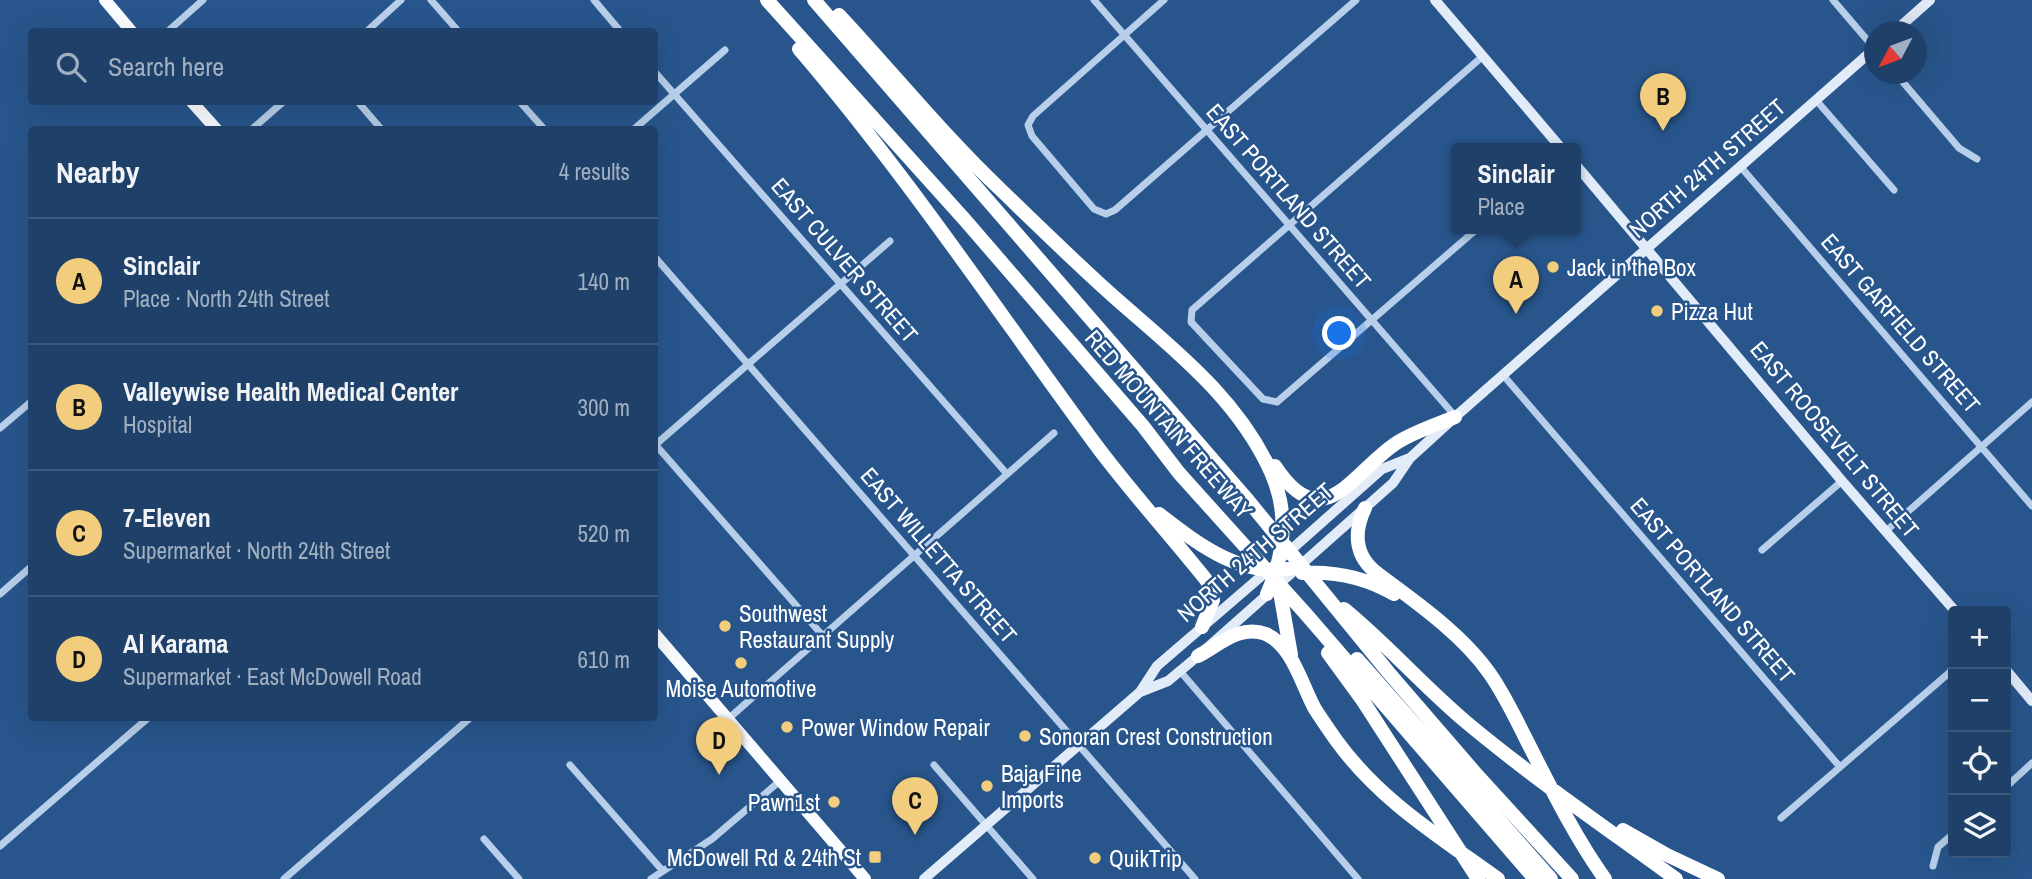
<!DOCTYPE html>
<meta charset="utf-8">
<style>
body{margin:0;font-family:"Archivo Narrow",sans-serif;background:#2b4b71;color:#f1f3f6}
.controls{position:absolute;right:21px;bottom:21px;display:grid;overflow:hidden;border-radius:7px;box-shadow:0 7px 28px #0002}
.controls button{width:63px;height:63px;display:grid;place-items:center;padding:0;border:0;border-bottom:2px solid #3c597d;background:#1e4069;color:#f1f3f6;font:35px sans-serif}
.compass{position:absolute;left:1864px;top:21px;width:63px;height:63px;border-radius:50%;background:#1e4069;box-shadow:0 7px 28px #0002;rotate:229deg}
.you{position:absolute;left:1340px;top:334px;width:24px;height:24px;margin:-18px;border:5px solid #fff;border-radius:50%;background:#1a73e8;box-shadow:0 0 0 10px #1a73e833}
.badge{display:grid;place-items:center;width:46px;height:46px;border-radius:50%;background:#f2cd7d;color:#111;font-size:23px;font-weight:700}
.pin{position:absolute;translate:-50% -58px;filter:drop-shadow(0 2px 4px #0008)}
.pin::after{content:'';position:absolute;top:37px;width:24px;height:21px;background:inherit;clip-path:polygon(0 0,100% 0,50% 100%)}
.popup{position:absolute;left:1451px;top:143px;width:130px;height:91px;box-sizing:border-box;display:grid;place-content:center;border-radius:7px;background:#1e4069;filter:drop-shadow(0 2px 5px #0005);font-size:23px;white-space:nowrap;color:#a1afc0}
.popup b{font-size:26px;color:#f1f3f6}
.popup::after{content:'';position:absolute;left:50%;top:100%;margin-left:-14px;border:14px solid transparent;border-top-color:#1e4069}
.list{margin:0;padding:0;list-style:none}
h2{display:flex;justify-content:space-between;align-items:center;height:91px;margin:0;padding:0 28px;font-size:30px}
h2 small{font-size:23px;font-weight:400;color:#a1afc0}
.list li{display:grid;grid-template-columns:46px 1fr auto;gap:21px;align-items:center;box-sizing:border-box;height:126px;padding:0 28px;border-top:2px solid #3c597d}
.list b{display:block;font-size:26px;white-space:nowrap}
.list p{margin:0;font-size:23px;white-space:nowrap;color:#a1afc0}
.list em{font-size:23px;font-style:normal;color:#a1afc0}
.icon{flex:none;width:38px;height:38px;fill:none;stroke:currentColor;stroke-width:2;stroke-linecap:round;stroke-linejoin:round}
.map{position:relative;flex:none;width:2032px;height:879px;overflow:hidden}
.search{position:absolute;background:#1e4069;box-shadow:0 7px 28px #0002;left:28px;top:28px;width:630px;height:77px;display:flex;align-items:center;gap:18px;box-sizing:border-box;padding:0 24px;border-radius:7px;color:#a1afc0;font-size:26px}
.panel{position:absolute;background:#1e4069;box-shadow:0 7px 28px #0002;left:28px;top:126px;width:630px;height:595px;border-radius:7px}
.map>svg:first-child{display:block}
</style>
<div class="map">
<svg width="2032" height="879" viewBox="0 0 2032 879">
<rect width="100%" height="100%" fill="#28568c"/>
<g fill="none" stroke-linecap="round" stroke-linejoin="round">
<!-- street -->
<path stroke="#b7cfea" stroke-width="7" d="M 431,0 L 459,32
M 594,0 L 621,32
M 1094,0 L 1455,416
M 1164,0 L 1033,116 L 1028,125 L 1032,136 L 1094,209 L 1106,214 L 1115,210 L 1356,0
M 1833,0 L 1874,48
M 167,32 L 203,0
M 366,32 L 401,0
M 654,71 L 1007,474
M 1896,74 L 1959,148 L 1977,159
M 1816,100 L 1894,190
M 358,102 L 382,130
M 520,102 L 545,130
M 251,130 L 283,102
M 633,130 L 725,50
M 1740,166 L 2032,506
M 1478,228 L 1277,402 L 1263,399 L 1191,322 L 1192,310 L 1483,56
M 654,256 L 1195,879
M 1503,375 L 1840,767
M 0,428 L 32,401
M 654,443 L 823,636
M 654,446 L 890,241
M 1886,531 L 2032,402
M 1762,550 L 1842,481
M 0,594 L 32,566
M 1180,671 L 1358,879
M 728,719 L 1054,433
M 570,765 L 662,870
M 934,765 L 1033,879
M 2006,787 L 2032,763
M 1781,818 L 1949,673 L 1953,667
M 484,839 L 519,879
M 0,846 L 148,718
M 1933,866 L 1938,847 L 1953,834
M 284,879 L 470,718
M 651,879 L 712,839 L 781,780"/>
<!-- secondary -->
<path stroke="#e2ecf9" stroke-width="10" d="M 1435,0 L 1561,148
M 1894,32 L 1930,0
M 1576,165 L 1842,481 L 1955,611
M 1284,556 L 1382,469 L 1410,458
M 2006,670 L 2032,701
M 1140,692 L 1168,681 L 1198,656 L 1393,483 L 1410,458 L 1455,417 L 1874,49
M 924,879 L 1140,692 L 1157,666 L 1272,567"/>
<!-- primary -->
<path stroke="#fafcff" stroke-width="12" d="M 105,0 L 132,32
M 192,102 L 217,130
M 654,633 L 865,879"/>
<!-- highway -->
<path stroke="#fff" stroke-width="14" d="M 767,0 L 965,220 L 1143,426 L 1179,473 L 1305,613 L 1535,879
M 814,0 L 1246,498 L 1389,673 L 1477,775 L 1572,879
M 839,15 C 894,74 944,136 1001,190 C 1038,226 1075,262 1113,296 C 1173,349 1237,397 1271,472 C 1289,513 1285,554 1267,594
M 799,49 C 907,175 1000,315 1099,449 C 1133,494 1171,536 1207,581 L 1213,600 L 1202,627
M 1275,466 C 1323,539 1352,473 1395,444 C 1413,432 1436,425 1455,417
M 1365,508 C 1353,533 1355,557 1378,574 C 1416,602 1463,635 1490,674 C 1504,694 1515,717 1526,739 C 1550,786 1574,836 1605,879
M 1159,514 C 1199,545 1245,581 1299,567
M 1302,573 C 1335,571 1365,577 1394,594
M 1279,586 L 1291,655
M 1344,609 C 1387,644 1423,686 1466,722 C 1533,778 1605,827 1676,879
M 1328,653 L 1363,701 L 1478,879
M 1198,656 C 1219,645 1240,624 1266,634 C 1293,646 1302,686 1315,709 C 1322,720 1329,730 1336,740 C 1379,800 1440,837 1498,879
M 1357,659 L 1551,879
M 1623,830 L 1667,855 L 1718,879"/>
</g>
<!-- markers -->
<g fill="#f2cd7d" stroke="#28568c" stroke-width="2.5">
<circle cx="1553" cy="267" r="7"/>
<circle cx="1657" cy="311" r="7"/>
<circle cx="725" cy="626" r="7"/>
<circle cx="741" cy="663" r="7"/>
<circle cx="787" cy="727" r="7"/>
<circle cx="1025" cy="736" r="7"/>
<circle cx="987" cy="786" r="7"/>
<circle cx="834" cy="802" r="7"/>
<rect x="868" y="850" width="14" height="14" rx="3.5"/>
<circle cx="1095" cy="858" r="7"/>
</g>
<g text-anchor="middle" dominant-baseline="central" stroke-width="5" stroke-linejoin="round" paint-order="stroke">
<!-- street labels -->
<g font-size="23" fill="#fff" stroke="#28568c">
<text transform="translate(1707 168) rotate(-41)">NORTH 24TH STREET</text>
<text transform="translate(1289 196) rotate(49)">EAST PORTLAND STREET</text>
<text transform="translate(845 260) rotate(49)">EAST CULVER STREET</text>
<text transform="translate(1901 323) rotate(49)">EAST GARFIELD STREET</text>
<text transform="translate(1169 424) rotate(49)">RED MOUNTAIN FREEWAY</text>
<text transform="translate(1835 439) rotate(50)">EAST ROOSEVELT STREET</text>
<text transform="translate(1255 552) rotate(-41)">NORTH 24TH STREET</text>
<text transform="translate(939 555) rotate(49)">EAST WILLETTA STREET</text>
<text transform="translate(1713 590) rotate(49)">EAST PORTLAND STREET</text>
</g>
<!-- poi labels -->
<g font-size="23" fill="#fff" stroke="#28568c" text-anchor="start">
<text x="1567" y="267">Jack in the Box</text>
<text x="1671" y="311">Pizza Hut</text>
<text x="739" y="613">Southwest<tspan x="739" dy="26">Restaurant Supply</tspan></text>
<text x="741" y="688" text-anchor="middle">Moise Automotive</text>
<text x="801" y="727">Power Window Repair</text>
<text x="1039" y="736">Sonoran Crest Construction</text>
<text x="1001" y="773">Baja Fine<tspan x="1001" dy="26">Imports</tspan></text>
<text x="820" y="802" text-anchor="end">Pawn1st</text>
<text x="861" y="857" text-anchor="end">McDowell Rd &amp; 24th St</text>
<text x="1109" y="858">QuikTrip</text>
</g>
</g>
</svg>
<div class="controls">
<button>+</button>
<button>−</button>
<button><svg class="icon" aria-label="locate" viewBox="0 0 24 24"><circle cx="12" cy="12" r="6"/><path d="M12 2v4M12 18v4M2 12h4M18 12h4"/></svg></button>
<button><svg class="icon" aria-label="layers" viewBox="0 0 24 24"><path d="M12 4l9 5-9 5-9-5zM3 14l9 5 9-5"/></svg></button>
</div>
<svg class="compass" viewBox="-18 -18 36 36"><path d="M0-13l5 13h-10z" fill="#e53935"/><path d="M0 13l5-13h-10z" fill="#a1afc0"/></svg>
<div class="you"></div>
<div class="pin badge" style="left:1516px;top:314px">A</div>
<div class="popup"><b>Sinclair</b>Place</div>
<div class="pin badge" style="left:1663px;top:131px">B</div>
<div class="pin badge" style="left:915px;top:835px">C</div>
<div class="pin badge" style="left:719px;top:775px">D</div>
<div class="search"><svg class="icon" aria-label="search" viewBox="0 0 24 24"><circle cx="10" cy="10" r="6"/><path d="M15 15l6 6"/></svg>Search here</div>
<section class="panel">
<h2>Nearby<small>4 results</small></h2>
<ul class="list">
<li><span class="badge">A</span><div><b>Sinclair</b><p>Place · North 24th Street</p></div><em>140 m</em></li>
<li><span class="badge">B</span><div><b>Valleywise Health Medical Center</b><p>Hospital</p></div><em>300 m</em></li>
<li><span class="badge">C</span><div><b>7-Eleven</b><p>Supermarket · North 24th Street</p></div><em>520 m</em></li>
<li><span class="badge">D</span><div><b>Al Karama</b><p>Supermarket · East McDowell Road</p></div><em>610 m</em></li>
</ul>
</section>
</div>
